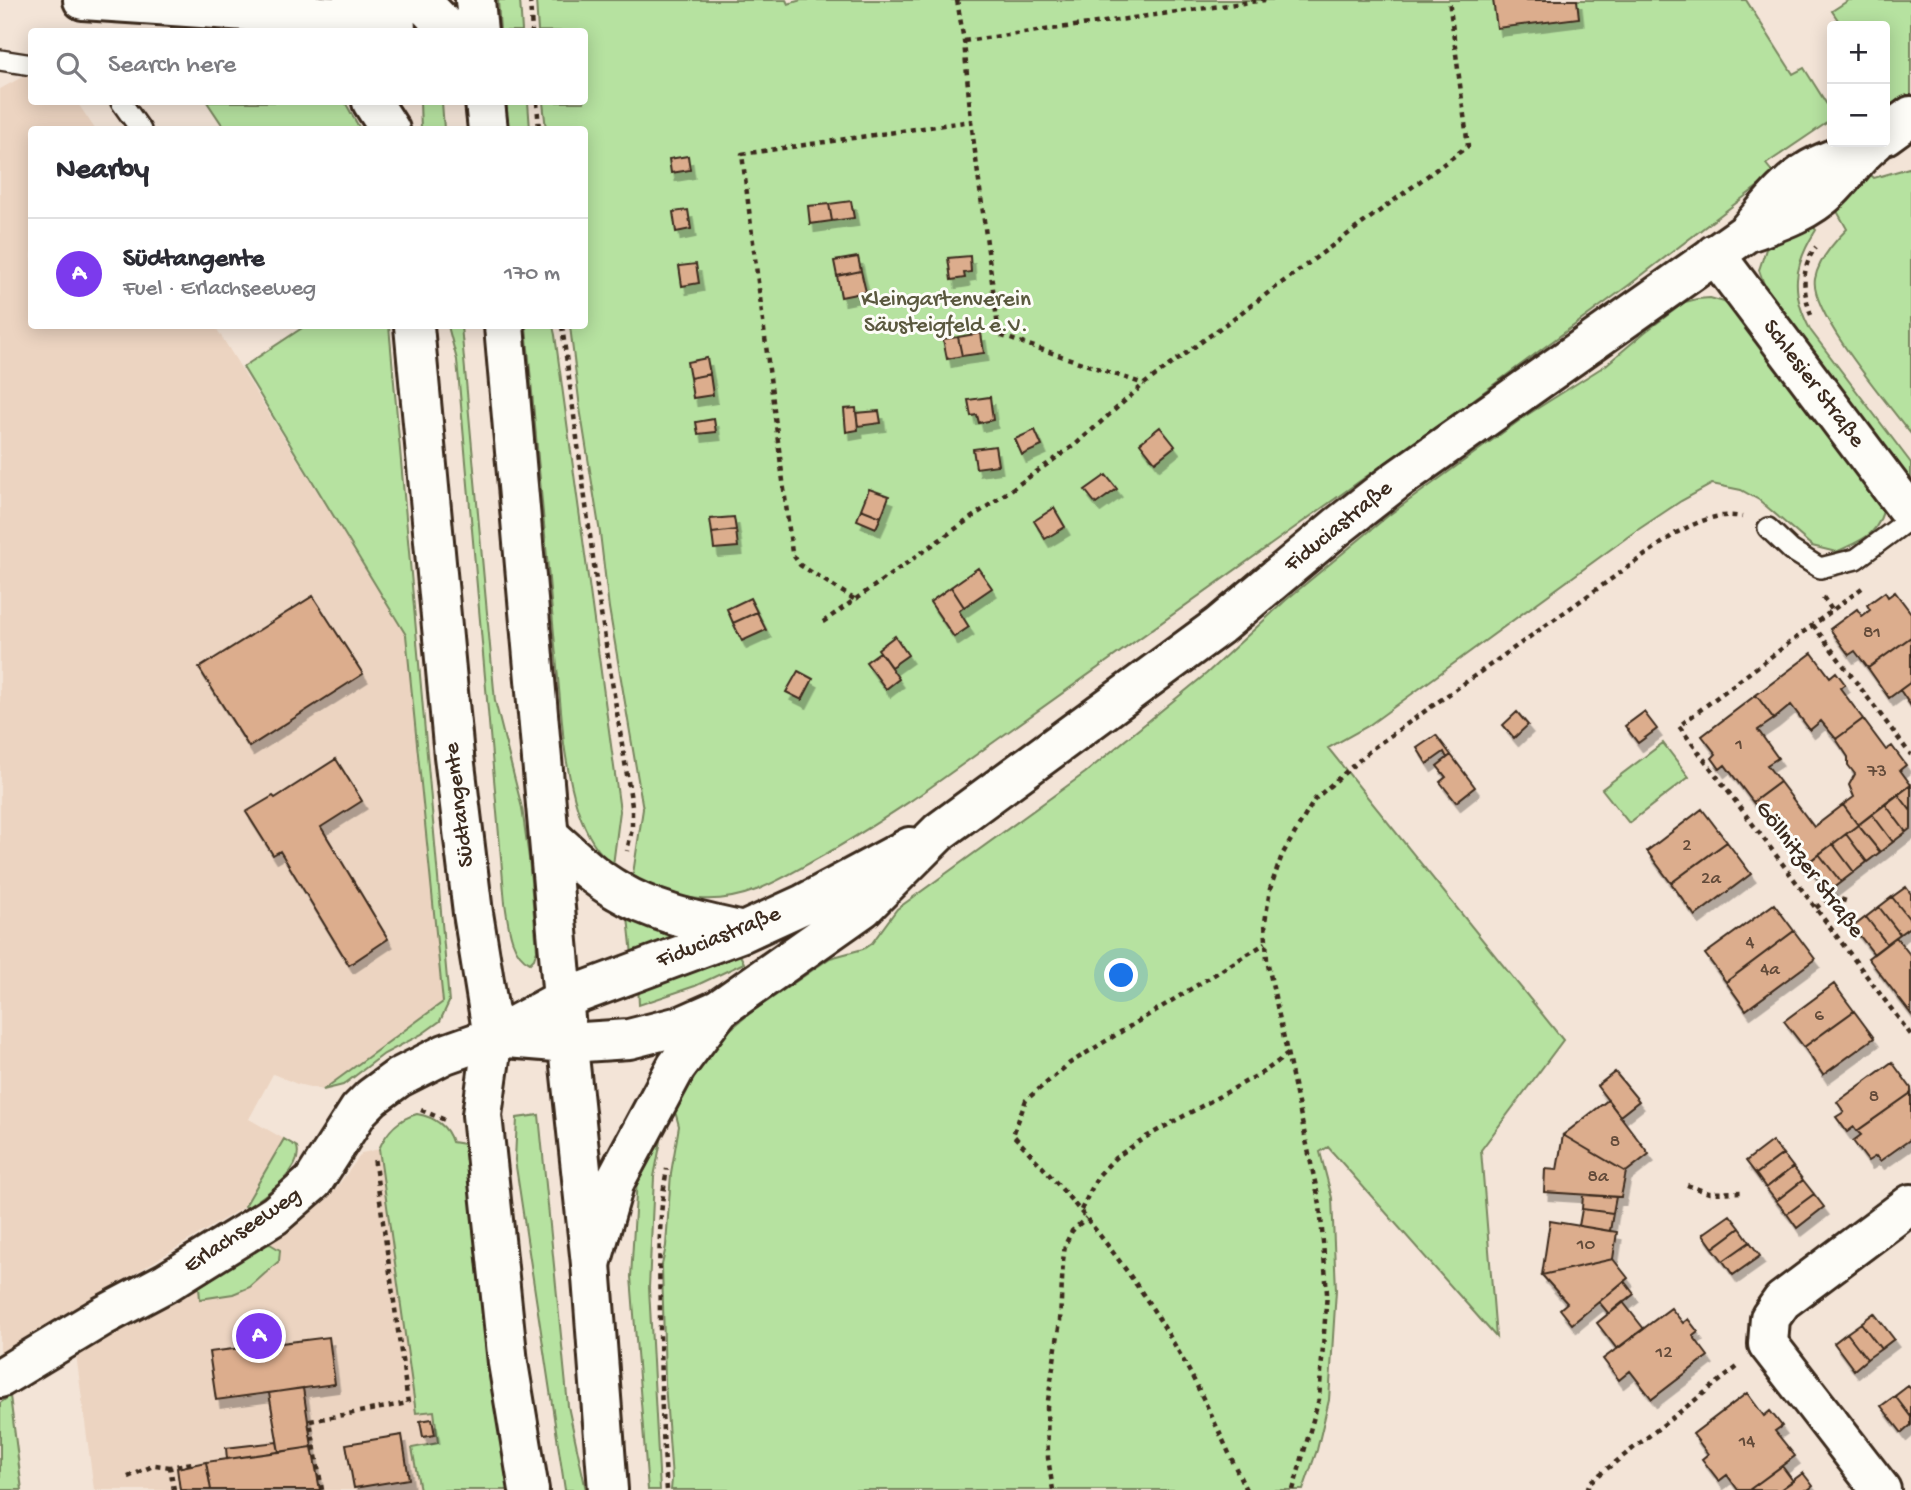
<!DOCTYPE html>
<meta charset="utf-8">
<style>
body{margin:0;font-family:"Gochi Hand",sans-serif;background:#f7f7f7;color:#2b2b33}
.controls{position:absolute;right:21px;top:21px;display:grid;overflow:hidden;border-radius:7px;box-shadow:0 4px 18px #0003}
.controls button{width:63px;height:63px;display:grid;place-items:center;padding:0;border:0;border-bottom:2px solid #e1e1e2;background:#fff;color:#2b2b33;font:35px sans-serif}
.you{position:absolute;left:1122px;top:976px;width:24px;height:24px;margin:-18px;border:5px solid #fff;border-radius:50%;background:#1a73e8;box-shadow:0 0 0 10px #1a73e833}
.badge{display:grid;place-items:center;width:46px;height:46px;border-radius:50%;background:#7c3aed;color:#fff;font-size:23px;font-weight:700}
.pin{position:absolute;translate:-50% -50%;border:4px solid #fff;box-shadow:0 2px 7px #0006}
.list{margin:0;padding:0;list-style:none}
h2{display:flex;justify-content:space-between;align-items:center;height:91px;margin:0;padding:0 28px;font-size:30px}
h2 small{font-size:23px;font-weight:400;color:#7c7c81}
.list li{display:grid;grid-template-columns:46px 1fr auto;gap:21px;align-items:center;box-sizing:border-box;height:112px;padding:0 28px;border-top:2px solid #e1e1e2}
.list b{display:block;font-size:26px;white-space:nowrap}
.list p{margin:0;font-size:23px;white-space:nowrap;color:#7c7c81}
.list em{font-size:23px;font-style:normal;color:#7c7c81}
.icon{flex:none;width:38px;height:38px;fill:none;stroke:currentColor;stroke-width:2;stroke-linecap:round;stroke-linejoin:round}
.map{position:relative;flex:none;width:1911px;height:1490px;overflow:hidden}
.search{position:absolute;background:#fff;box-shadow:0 4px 18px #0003;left:28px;top:28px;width:560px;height:77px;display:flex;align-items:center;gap:18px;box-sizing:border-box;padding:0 24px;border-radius:7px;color:#7c7c81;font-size:26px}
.panel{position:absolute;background:#fff;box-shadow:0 4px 18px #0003;left:28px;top:126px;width:560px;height:203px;border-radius:7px}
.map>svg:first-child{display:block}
</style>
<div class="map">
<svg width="1911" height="1490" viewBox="0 0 1911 1490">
<defs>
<filter id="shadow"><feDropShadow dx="4.5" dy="8" stdDeviation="0" flood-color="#0004"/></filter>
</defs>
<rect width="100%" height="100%" fill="#f3e4d7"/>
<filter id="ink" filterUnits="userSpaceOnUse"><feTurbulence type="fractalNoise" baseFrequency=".0143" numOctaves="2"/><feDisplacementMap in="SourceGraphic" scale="14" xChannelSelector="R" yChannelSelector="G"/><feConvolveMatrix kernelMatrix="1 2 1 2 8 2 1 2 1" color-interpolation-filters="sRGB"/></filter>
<g filter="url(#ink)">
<!-- built -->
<path fill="#ecd4c1" d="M 24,76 L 31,78 L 32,102 L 77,102 L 95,129 L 32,130 L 32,326 L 215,326 L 406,635 L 443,1003 L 323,1090 L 297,1084 L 273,1074 L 249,1119 L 284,1139 L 245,1206 L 0,1356 L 0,89 Z
M 379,1149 L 416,1412 L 434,1410 L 438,1443 L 412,1448 L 420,1490 L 94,1490 L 76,1354 L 148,1317 L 199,1287 L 308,1214 L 337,1187 L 362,1153 Z"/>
<!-- green -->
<path fill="#b6e2a0" stroke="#78865f" stroke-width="2" d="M 498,0 L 520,0 L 522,31 L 500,31 Z
M 536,0 L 786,0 L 788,4 L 801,0 L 1746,0 L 1793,74 L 1804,68 L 1831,111 L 1828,122 L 1766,164 L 1774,174 L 1629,285 L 1447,419 L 921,794 C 886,817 852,840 815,860 C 778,881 744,902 700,899 C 675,898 655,889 632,880 L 643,809 L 609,608 L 600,533 L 580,408 L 570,326 L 584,326 L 584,130 L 546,129 L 543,102 L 584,102 L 584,32 L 538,31 Z
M 1849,0 L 1911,0 L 1911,96 L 1891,111 L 1885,99 L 1885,26 L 1842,26 L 1832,11 Z
M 207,102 L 345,102 L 360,129 L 225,129 Z
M 420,102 L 442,102 L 444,129 L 421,129 Z
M 506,102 L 528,102 L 530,129 L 508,129 Z
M 1909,168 L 1911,171 L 1911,434 C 1889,405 1809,312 1815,279 C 1818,261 1835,241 1847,229 L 1833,204 L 1871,175 L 1874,178 Z
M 1806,218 L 1816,230 C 1793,266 1790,293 1811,331 L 1911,463 L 1911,484 L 1767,293 L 1759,270 L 1766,249 Z
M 1710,298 L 1724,302 L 1735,311 L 1884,506 C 1879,536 1861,540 1836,552 L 1812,546 L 1759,500 L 1741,490 L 1712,484 L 1681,501 L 1633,533 L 1368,726 L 1328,748 L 1563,1040 L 1481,1150 L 1496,1337 L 1328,1147 L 1320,1152 L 1332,1198 L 1336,1290 L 1329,1400 L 1317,1450 L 1303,1490 L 671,1490 L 672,1479 L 665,1383 L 662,1265 L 666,1246 L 671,1173 L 679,1126 L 676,1115 L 668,1101 L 720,1038 L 749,1014 L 830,958 L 863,949 L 872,943 L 897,909 L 1085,773 L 1206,674 L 1286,600 L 1389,515 L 1527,415 L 1606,365 L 1645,332 L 1685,302 L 1697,299 Z
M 302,326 L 389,326 L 449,1002 L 440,1021 L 422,1034 L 384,1054 L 343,1085 L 323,1090 L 443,1002 L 406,635 L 243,367 L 302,328 Z
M 448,326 L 461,326 L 495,701 L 522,808 L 529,858 L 537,950 L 534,959 L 530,963 C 510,954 508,922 505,903 L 457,360 Z
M 526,326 L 553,326 L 555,335 L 620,811 L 613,865 C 579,838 570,785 564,744 Z
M 1663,743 L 1689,777 L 1629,823 L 1602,789 Z
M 628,917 L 686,934 L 632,955 Z
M 740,955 L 744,963 L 695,986 L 639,1005 L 638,983 Z
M 417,1114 C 434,1117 447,1125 452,1142 L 464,1144 L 475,1182 L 514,1490 L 420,1490 L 412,1448 L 438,1443 L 434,1411 L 416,1413 L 379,1149 C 387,1131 398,1119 417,1114 Z
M 539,1115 L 568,1406 L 586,1490 L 565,1490 L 515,1160 L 517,1118 Z
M 663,1130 L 654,1177 L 649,1288 L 660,1490 L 648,1490 L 631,1277 L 637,1178 Z
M 284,1139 L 297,1147 C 304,1171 265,1195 247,1208 L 245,1206 Z
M 270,1244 L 280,1250 L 279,1261 L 250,1287 L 233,1294 L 200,1299 L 199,1287 L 263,1245 Z
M 10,1396 L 22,1490 L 0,1490 L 0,1403 Z"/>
<!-- building -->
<path fill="#dcad8d" stroke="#3b2a1e" stroke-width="2" filter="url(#shadow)" d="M 1493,0 L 1577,0 L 1579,18 L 1497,28 Z
M 688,156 L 690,170 L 671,173 L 669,159 Z
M 851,201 L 854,218 L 832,221 L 829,204 Z
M 829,204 L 832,221 L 810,224 L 808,206 Z
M 688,210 L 691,229 L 676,232 L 673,212 Z
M 970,256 L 971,272 L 964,273 L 965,278 L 951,280 L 948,258 Z
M 858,257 L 861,271 L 837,276 L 834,261 Z
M 696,264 L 699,283 L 682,286 L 679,266 Z
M 861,271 L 866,292 L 841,297 L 837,276 Z
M 981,333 L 984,353 L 962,356 L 958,337 Z
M 958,337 L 962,356 L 947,359 L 943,339 Z
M 707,358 L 710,374 L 690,378 L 687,362 Z
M 710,374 L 713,395 L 693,398 L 690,378 Z
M 990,397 L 993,420 L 979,423 L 977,415 L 971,416 L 968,400 Z
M 856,408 L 858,430 L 846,432 L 844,409 Z
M 879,411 L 881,423 L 858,426 L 856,413 Z
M 714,419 L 716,432 L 698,434 L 696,422 Z
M 1160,427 L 1175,446 L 1155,462 L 1140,443 Z
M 1035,430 L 1042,446 L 1022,455 L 1015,439 Z
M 995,446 L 998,465 L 976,468 L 973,449 Z
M 1106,475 L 1117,489 L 1096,504 L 1085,490 Z
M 869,489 L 889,496 L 881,517 L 861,509 Z
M 1054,508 L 1065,527 L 1045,539 L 1034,521 Z
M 861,509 L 881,517 L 876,528 L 857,520 Z
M 734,517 L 736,530 L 712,533 L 710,519 Z
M 736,530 L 738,547 L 714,549 L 712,533 Z
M 978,568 L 992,588 L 964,607 L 951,587 Z
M 951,587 L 964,607 L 959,611 L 969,627 L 954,637 L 930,602 Z
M 1885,592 L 1888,597 L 1895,592 L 1911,613 L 1911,637 L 1868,668 L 1855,651 L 1849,655 L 1830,629 L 1857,609 L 1862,616 L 1870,610 L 1867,605 Z
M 313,596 L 363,674 L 249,747 L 199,668 Z
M 750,598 L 757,612 L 733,623 L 727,609 Z
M 757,612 L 766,630 L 742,641 L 733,623 Z
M 895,636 L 908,655 L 891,667 L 878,649 Z
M 1911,637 L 1911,682 L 1889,698 L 1868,668 Z
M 880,652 L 899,679 L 886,689 L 866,662 Z
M 1812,653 L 1830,677 L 1836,672 L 1845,684 L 1840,688 L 1863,719 L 1836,739 L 1821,721 L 1810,730 L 1791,705 L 1774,719 L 1756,695 Z
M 798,671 L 813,679 L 802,700 L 786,692 Z
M 1911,682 L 1911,706 L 1900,690 Z
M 1756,695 L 1774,719 L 1758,730 L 1778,758 L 1767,765 L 1780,782 L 1753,802 L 1725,765 L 1720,769 L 1712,758 L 1716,754 L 1702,736 Z
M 1517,712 L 1528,725 L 1514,738 L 1503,725 Z
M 1644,712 L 1657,729 L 1638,743 L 1625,726 Z
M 1863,719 L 1886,750 L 1892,746 L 1906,765 L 1900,770 L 1911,785 L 1858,825 L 1843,805 L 1854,797 L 1849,785 L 1855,774 L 1848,765 L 1848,757 L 1836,739 Z
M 1436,735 L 1451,755 L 1447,758 L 1444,752 L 1427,764 L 1417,748 Z
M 1451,755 L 1475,787 L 1456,802 L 1440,782 L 1446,777 L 1437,766 Z
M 336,759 L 362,801 L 321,827 L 388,939 L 349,965 L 280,851 L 273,855 L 246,812 L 273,796 L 275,798 Z
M 1780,782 L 1814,827 L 1843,805 L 1858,825 L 1802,867 L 1753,802 Z
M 1911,785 L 1911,811 L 1898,794 Z
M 1898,794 L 1911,811 L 1911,828 L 1906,832 L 1885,804 Z
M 1885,804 L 1906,832 L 1893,842 L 1872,814 Z
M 1702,809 L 1727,842 L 1671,883 L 1647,851 Z
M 1872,814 L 1893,842 L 1880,852 L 1858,825 Z
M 1858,825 L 1880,852 L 1867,862 L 1846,834 Z
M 1846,834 L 1867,862 L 1854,872 L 1833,844 Z
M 1727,842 L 1751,874 L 1695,916 L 1671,883 Z
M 1833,844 L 1854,872 L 1841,882 L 1819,854 Z
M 1819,854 L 1841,882 L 1828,892 L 1806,864 Z
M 1906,887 L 1911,894 L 1911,921 L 1892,897 Z
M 1892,897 L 1911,921 L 1911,926 L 1900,934 L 1879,907 Z
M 1774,904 L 1794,931 L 1726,982 L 1705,954 Z
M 1879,907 L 1900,934 L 1887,944 L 1866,917 Z
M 1866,917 L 1887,944 L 1874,954 L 1853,927 Z
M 1794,931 L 1815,959 L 1746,1010 L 1726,982 Z
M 1896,937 L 1911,956 L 1911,1014 L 1868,958 Z
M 1834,984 L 1854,1011 L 1804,1047 L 1784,1021 Z
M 1854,1011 L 1874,1038 L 1823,1075 L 1804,1047 Z
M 1892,1062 L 1911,1088 L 1911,1093 L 1857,1131 L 1854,1127 L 1847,1132 L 1836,1117 L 1844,1112 L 1837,1102 Z
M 1615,1072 L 1639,1101 L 1620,1116 L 1597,1086 Z
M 1911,1093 L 1911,1139 L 1880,1161 L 1876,1156 L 1868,1161 L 1853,1141 L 1861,1135 L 1857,1131 Z
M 1608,1100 L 1649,1154 L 1626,1172 L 1563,1135 Z
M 1563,1135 L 1626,1172 L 1621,1197 L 1544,1192 L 1545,1169 L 1557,1170 Z
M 1772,1141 L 1783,1154 L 1756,1174 L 1746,1161 Z
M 1783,1154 L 1793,1167 L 1766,1188 L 1756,1174 Z
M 1793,1167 L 1803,1180 L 1776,1201 L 1766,1188 Z
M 1803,1180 L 1814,1194 L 1787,1214 L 1776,1201 Z
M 1814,1194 L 1824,1207 L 1797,1228 L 1787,1214 Z
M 1583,1195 L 1616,1197 L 1613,1213 L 1582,1209 Z
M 1582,1209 L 1613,1213 L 1610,1231 L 1579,1226 Z
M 1730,1215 L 1740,1228 L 1713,1248 L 1703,1234 Z
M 1550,1221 L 1617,1232 L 1613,1259 L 1542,1275 Z
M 1740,1228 L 1750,1242 L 1723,1261 L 1713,1248 Z
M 1750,1242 L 1760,1256 L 1733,1275 L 1723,1261 Z
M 1613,1259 L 1628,1278 L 1572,1324 L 1560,1309 L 1567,1303 L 1542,1275 Z
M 1624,1281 L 1634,1294 L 1609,1314 L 1599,1302 Z
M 1623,1302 L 1644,1329 L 1617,1349 L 1597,1323 Z
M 1671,1308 L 1683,1323 L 1688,1319 L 1698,1332 L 1693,1336 L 1708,1356 L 1652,1399 L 1630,1371 L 1619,1380 L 1603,1359 Z
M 1874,1313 L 1894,1339 L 1881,1349 L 1861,1323 Z
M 1861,1323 L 1881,1349 L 1867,1359 L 1847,1333 Z
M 1847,1333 L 1867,1359 L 1854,1370 L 1834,1343 Z
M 329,1337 L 335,1384 L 216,1400 L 209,1352 Z
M 1908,1386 L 1911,1389 L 1911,1417 L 1895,1396 Z
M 303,1388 L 312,1447 L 279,1452 L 269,1393 Z
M 1747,1393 L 1764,1416 L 1770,1411 L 1782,1426 L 1775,1431 L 1795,1456 L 1749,1490 L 1738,1490 L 1727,1475 L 1719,1481 L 1702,1459 L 1708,1454 L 1693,1434 Z
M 1895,1396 L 1911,1417 L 1911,1425 L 1902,1433 L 1881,1406 Z
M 432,1419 L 435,1435 L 423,1437 L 420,1421 Z
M 402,1435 L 409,1479 L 354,1488 L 346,1444 Z
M 277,1442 L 279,1452 L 227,1459 L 226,1448 Z
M 312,1447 L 320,1490 L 211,1490 L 206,1462 Z
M 206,1462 L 211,1490 L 180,1490 L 177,1468 Z
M 1782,1466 L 1793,1481 L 1780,1490 L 1749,1490 Z
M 1803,1473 L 1813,1486 L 1808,1490 L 1780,1490 Z"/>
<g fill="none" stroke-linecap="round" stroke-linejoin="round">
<defs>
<path id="lane" d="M 0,60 L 32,65
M 121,102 L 141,130
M 1768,528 L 1791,550 L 1820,568 L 1856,559 L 1911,518"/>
<path id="street" d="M 1715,254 L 1911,514
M 0,1378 L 103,1316 L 167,1282 L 275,1215 L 313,1182 L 359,1110 L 372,1097 L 398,1078 L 445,1054 L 493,1037
M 1881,1490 L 1768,1344 L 1770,1318 L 1782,1301 L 1911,1204"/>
<path id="secondary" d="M 1885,135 L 1911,116
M 1747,232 C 1767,209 1784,185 1811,169 C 1827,160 1846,155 1863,148
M 551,837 C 572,856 593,877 618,891 C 656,914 701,922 743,932
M 493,1037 L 568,1043 L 629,1039 L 684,1025 L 718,1010 L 863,908 L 940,831 L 1219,626 L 1337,527 L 1397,480 L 1746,233 C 1776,222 1806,213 1830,190 C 1846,175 1857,155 1875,142
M 493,1037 L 563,999 L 743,932 L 804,904 L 910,847
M 591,1264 L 615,1181 L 676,1067 L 718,1011"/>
<path id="primary" d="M 83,0 L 336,17 L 360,16 L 395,6 L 396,32
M 420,0 L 451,32
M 372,102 L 390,130
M 485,102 L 488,130
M 414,326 L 454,756 L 473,913 L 493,1037 L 482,1115 L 508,1363 L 529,1490
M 504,326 L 563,999 L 591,1264 L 608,1490"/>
<path id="highway" d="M 394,0 L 395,6 L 404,0
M 475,0 L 478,32"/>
</defs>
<!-- lane casing -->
<use href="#lane" stroke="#3b2a1e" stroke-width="24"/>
<!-- street casing -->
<use href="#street" stroke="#3b2a1e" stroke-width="44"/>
<!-- secondary casing -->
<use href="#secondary" stroke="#3b2a1e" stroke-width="44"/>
<!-- primary casing -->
<use href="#primary" stroke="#3b2a1e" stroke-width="44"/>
<!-- highway casing -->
<use href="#highway" stroke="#3b2a1e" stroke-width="44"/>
<!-- path -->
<path stroke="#3b2a1e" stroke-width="4.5" stroke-dasharray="5 5" stroke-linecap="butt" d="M 530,0 L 532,32
M 957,0 L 964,41 L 971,121 L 999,335 L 1144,384
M 964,41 L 1265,0
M 537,102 L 539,130
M 1811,315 C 1803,292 1800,267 1816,247
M 562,326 L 598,595 L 632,806 L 632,829 L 627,851
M 1862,588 L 1679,726 L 1911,1035
M 1823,597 L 1832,610
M 854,599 L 800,565 L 792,553 L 742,154 L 971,121
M 823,622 L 1076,444 L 1144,384 L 1468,146 L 1449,0
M 1813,625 L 1911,755
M 1816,908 L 1830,896 L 1849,902
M 421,1110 L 445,1120
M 1687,1185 L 1709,1193 L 1741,1192
M 1081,1210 L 1098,1176 L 1115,1158 L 1146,1137 L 1265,1071 L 1288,1054
M 128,1477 L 155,1465 L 170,1467
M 174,1490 L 170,1467 L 192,1463
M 322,1490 L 310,1421 L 408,1403 L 374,1157
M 667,1490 C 662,1431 660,1372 660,1313 C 659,1265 658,1216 667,1169
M 1053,1490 L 1048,1458 L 1047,1407 L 1060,1321 L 1063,1261 L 1065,1245 L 1072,1231 L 1086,1218
M 1246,1490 C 1225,1445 1205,1399 1181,1356 C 1136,1275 1076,1202 1013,1135 L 1026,1100 L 1070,1063 L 1266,943
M 1293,1490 L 1319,1399 L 1327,1293 L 1320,1205 L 1267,960 L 1265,922 L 1270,889 L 1282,855 L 1315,799 L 1373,748 L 1676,533 C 1698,522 1717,512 1742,517
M 1587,1490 L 1590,1482 L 1740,1365"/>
<!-- lane -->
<use href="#lane" stroke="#fdfcf7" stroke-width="19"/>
<!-- street -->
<use href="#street" stroke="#fdfcf7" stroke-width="38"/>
<!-- secondary -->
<use href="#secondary" stroke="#fdfcf7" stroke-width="38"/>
<!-- primary -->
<use href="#primary" stroke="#fdfcf7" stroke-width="38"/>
<!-- highway -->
<use href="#highway" stroke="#fdfcf7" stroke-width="38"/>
</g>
</g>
<g text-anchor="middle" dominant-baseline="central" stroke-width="6" stroke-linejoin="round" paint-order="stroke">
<!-- number labels -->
<g font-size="19" fill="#634b3a">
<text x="1872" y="633">81</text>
<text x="1739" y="745">1</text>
<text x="1877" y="772">73</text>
<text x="1687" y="846">2</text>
<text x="1711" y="879">2a</text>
<text x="1750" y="943">4</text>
<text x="1770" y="970">4a</text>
<text x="1819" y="1016">6</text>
<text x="1874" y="1097">8</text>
<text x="1615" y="1142">8</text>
<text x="1598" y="1177">8a</text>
<text x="1586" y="1245">10</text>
<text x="1664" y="1353">12</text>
<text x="1747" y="1442">14</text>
</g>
<!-- park labels -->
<g font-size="23" fill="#5a583e" stroke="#fdfcf7">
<text x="946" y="300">Kleingartenverein<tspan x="946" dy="26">Säusteigfeld e.V.</tspan></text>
</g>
<!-- street labels -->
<g font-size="23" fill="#3b2a1e" stroke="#fdfcf7">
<text transform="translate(1813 384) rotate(53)">Schlesier Straße</text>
<text transform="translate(1339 527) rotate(-39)">Fiduciastraße</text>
<text transform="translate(460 805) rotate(-97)">Südtangente</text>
<text transform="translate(1809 870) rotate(53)">Göllnitzer Straße</text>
<text transform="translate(719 938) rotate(-22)">Fiduciastraße</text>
<text transform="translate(243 1231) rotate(-34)">Erlachseeweg</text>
</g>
</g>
</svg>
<div class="controls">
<button>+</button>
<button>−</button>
</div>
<div class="you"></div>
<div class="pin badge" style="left:259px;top:1336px">A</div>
<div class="search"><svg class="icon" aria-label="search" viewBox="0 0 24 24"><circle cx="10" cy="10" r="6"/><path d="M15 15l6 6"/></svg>Search here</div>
<section class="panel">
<h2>Nearby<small></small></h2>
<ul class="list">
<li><span class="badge">A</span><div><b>Südtangente</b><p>Fuel · Erlachseeweg</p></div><em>170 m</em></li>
</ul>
</section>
</div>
